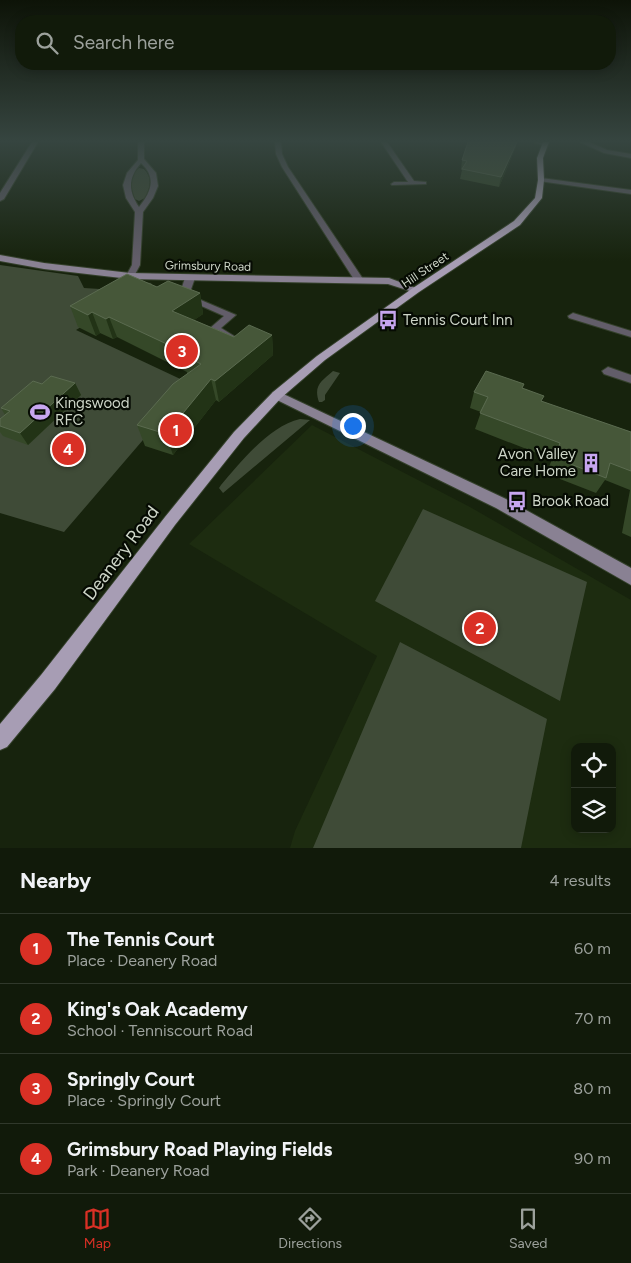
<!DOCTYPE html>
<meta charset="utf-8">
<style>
body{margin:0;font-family:Figtree,sans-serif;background:#1a2313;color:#f1f3f6}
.controls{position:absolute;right:15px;bottom:15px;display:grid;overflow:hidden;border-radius:10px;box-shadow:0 2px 12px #0003}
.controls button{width:45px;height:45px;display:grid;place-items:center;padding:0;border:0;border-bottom:1px solid #30382b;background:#111a0a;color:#f1f3f6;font:25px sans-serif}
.you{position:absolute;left:352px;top:425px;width:18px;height:18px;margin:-12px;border:4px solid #fff;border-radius:50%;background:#1a73e8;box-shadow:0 0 0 8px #1a73e833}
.badge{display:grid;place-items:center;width:32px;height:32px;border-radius:50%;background:#d93025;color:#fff;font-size:16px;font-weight:700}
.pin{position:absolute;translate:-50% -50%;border:2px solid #fff;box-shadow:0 1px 5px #0006}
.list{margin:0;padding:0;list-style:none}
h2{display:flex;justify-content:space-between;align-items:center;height:65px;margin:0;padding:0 20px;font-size:21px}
h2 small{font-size:16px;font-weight:400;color:#9ca19c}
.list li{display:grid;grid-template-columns:32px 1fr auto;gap:15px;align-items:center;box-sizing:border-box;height:70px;padding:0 20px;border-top:1px solid #30382b}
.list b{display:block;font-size:19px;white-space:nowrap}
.list p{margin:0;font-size:16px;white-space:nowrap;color:#9ca19c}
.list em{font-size:16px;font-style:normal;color:#9ca19c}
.icon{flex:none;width:28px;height:28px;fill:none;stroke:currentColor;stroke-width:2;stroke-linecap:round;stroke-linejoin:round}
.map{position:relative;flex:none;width:631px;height:848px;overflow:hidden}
.search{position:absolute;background:#111a0a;box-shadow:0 2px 12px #0003;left:15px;right:15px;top:15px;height:55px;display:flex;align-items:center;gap:12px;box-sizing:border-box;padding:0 18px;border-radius:20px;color:#9ca19c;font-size:19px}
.sheet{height:345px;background:#111a0a}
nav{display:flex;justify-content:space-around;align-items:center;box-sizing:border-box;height:70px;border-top:1px solid #30382b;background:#111a0a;font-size:14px;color:#9ca19c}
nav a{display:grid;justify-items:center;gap:2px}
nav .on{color:#d93025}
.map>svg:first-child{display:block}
</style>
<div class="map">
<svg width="631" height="848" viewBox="0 0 631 848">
<rect width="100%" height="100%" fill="#17230d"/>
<!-- built -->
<path fill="#1d2c10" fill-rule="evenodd" d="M 312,425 L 470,507 L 631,600 L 631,848 L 290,848 L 295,831 L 377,656 L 189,544 ZM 575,747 L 612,747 L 612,829 L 575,829 Z"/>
<!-- green -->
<path fill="#3f4b37" d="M 139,168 L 144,169 C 153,178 150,188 145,198 L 139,201 L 135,199 C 130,187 129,176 139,168 Z
M 0,265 L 78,276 L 84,288 L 100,289 L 122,281 L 152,283 L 76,330 L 191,384 L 64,532 L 0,513 Z
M 333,371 L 340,373 L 325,395 L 325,400 L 322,402 L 319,402 C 313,385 322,381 333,371 Z
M 300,419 L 310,420 L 223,493 L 219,488 L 221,485 C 241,462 269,426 300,419 Z
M 423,509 L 587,582 L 560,701 L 375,601 Z
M 400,642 L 547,719 L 521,848 L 313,848 Z"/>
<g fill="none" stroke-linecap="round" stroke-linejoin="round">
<defs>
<path id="street" d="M 32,142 L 38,142 L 4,199 L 0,201 L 0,193 Z
M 138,142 L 144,142 L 144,159 L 156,173 L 158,186 L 153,198 L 143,212 L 140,265 L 133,278 L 130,279 L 126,276 L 132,265 L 135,212 L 126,198 L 123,185 L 127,173 L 138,160 ZM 141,163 C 157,178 151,192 139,207 C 128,191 128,178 141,163 Z
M 275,142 L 281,142 L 282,154 L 288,167 L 363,279 L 361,281 L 355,281 L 282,167 L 276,154 Z
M 381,142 L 387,142 L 414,181 L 426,182 L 426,184 L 392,185 L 391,184 L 394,182 L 408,182 Z
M 534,142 L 548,144 L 545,146 Z
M 580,142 L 589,142 L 607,150 L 631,154 L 631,158 L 604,153 Z
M 541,178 L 631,190 L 631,194 L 539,181 L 538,180 Z
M 190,275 L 195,278 L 189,295 L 236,315 L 221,328 L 234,336 L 233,338 L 225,338 L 209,329 L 224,316 L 179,296 L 185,278 Z
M 573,313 L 631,331 L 631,337 L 569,318 L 568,316 Z
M 608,367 L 631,375 L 631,383 L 604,374 L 602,371 Z"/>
<path id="secondary" d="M 0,255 L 44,263 L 130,273 L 389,278 L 421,290 L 416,293 L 388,284 L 130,279 L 44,269 L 0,261 Z
M 277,391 L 506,499 L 631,568 L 631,585 L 496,508 L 273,398 L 271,395 L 273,392 Z"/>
<path id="primary" d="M 543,142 L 549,142 L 543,158 L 544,180 L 542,198 L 520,225 L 419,292 L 325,360 L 281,398 L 244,438 L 175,525 L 55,689 L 7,747 L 0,750 L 0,724 L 41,675 L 165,517 L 234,432 L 273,392 L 317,356 L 413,288 L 514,221 L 535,198 L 538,180 L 537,158 Z"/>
</defs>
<!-- street casing -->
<use href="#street" stroke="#34402b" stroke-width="2"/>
<!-- secondary casing -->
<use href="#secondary" stroke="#34402b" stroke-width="2"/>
<!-- primary casing -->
<use href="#primary" stroke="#34402b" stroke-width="2"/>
<!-- street -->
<use href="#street" fill="#625d69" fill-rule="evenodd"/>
<!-- secondary -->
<use href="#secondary" fill="#898193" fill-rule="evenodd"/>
<!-- primary -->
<use href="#primary" fill="#a79db4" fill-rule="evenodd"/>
</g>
<!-- wall -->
<path fill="#354828" d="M 468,142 L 517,142 L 515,149 L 499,187 L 460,179 L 462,170 L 461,170 L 462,160 Z
M 157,287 L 200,293 L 203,314 L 194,320 L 234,337 L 272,335 L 273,355 L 219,402 L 216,400 L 173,455 L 145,446 L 137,425 L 187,374 L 187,372 L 117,337 L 113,339 L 100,333 L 96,336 L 78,327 L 70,306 Z
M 75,383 L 81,395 L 28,445 L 3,436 L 0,432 L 0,419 L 5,415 L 1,408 L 42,384 Z
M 522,388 L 541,401 L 631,432 L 631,537 L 622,533 L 630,490 L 605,480 L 596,493 L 560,479 L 562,472 L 549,467 L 552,459 L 475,429 L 481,412 L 470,408 L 474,392 Z"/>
<!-- shaded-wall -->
<path fill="#223316" d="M 517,142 L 515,149 L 499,187 L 501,177 Z
M 200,293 L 203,314 L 177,332 L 172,311 Z
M 92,312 L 100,333 L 96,336 L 88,315 Z
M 109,317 L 117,337 L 113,339 L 106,319 Z
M 272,335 L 273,355 L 219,402 L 215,381 Z
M 211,379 L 216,400 L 173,455 L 166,434 Z
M 75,383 L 81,395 L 28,445 L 20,433 Z"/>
<!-- building -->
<path fill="#465739" stroke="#5b6b50" d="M 468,142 L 517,142 L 501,177 L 462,169 L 467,161 L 462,160 Z
M 127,274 L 157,287 L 168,281 L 200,293 L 172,311 L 234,337 L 249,325 L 272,335 L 215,381 L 211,379 L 166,434 L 137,425 L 173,384 L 201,364 L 183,355 L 186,353 L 109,317 L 106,319 L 92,312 L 88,315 L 70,306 Z
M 486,371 L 524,384 L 522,388 L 544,396 L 541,401 L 631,432 L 631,471 L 610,463 L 606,478 L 568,463 L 571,456 L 557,451 L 560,443 L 480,413 L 488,397 L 474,392 Z
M 51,376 L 75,383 L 20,433 L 0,426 L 0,419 L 10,411 L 1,408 L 33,381 L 42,384 Z"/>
<!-- sky -->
<linearGradient id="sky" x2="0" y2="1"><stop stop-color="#0d1307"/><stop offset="0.54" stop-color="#364540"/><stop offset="1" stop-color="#364540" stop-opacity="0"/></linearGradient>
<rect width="631" height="261" fill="url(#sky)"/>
<!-- icons -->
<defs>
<symbol id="bus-bare" viewBox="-9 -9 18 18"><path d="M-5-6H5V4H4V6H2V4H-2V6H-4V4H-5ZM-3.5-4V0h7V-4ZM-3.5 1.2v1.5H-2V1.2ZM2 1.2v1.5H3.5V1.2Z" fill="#c7a6ef" stroke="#060b03" stroke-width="2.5" paint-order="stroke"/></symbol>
<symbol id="stadium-bare" viewBox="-9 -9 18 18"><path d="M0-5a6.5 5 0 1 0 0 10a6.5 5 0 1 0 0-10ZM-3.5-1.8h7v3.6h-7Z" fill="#c7a6ef" stroke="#060b03" stroke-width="2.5" paint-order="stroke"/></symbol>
<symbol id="building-bare" viewBox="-9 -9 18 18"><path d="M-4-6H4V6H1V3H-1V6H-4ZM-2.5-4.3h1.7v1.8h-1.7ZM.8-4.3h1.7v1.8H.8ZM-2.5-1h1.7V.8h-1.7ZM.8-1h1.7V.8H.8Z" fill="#c7a6ef" stroke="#060b03" stroke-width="2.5" paint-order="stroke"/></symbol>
</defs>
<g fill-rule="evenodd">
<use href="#bus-bare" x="374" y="306" width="28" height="28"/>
<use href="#stadium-bare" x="26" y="398" width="28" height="28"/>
<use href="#building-bare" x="577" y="449" width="28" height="28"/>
<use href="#bus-bare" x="503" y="487" width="28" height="28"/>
</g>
<g text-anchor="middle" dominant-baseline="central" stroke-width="4.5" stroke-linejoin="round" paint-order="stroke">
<!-- far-street labels -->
<g font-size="12" fill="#ced6c8" stroke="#060b03">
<text transform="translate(208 266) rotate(1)">Grimsbury Road</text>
<text transform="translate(425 270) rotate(-34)">Hill Street</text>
</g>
<!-- poi labels -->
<g font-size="15" fill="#ced6c8" stroke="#060b03" text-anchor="start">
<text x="403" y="320">Tennis Court Inn</text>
<text x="55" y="403">Kingswood<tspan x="55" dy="17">RFC</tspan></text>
<text x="576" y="454" text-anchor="end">Avon Valley<tspan x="576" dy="17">Care Home</tspan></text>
<text x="532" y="501">Brook Road</text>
</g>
<!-- near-street labels -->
<g font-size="18" fill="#ced6c8" stroke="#060b03">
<text transform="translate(121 553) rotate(-53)">Deanery Road</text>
</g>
</g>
</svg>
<div class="controls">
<button><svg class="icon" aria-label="locate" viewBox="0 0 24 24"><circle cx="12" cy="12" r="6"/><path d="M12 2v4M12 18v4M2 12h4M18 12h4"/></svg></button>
<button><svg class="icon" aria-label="layers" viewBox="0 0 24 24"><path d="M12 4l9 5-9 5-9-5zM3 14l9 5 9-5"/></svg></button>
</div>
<div class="you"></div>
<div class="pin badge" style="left:176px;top:430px">1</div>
<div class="pin badge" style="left:480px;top:628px">2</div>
<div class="pin badge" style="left:182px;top:351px">3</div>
<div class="pin badge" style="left:68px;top:449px">4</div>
<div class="search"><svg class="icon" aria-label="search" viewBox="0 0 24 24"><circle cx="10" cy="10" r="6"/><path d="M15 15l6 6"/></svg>Search here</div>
</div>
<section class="sheet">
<h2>Nearby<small>4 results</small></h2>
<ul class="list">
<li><span class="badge">1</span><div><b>The Tennis Court</b><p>Place · Deanery Road</p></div><em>60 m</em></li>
<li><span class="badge">2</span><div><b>King's Oak Academy</b><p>School · Tenniscourt Road</p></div><em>70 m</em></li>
<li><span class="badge">3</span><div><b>Springly Court</b><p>Place · Springly Court</p></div><em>80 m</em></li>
<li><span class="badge">4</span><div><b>Grimsbury Road Playing Fields</b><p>Park · Deanery Road</p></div><em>90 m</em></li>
</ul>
</section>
<nav>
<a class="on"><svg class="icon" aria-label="map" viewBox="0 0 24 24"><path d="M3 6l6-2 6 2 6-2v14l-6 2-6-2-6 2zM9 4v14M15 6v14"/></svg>Map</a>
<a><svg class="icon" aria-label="directions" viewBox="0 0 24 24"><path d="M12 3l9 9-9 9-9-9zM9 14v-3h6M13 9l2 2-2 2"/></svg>Directions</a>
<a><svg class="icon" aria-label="saved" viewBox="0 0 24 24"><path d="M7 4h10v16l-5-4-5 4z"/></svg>Saved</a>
</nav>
